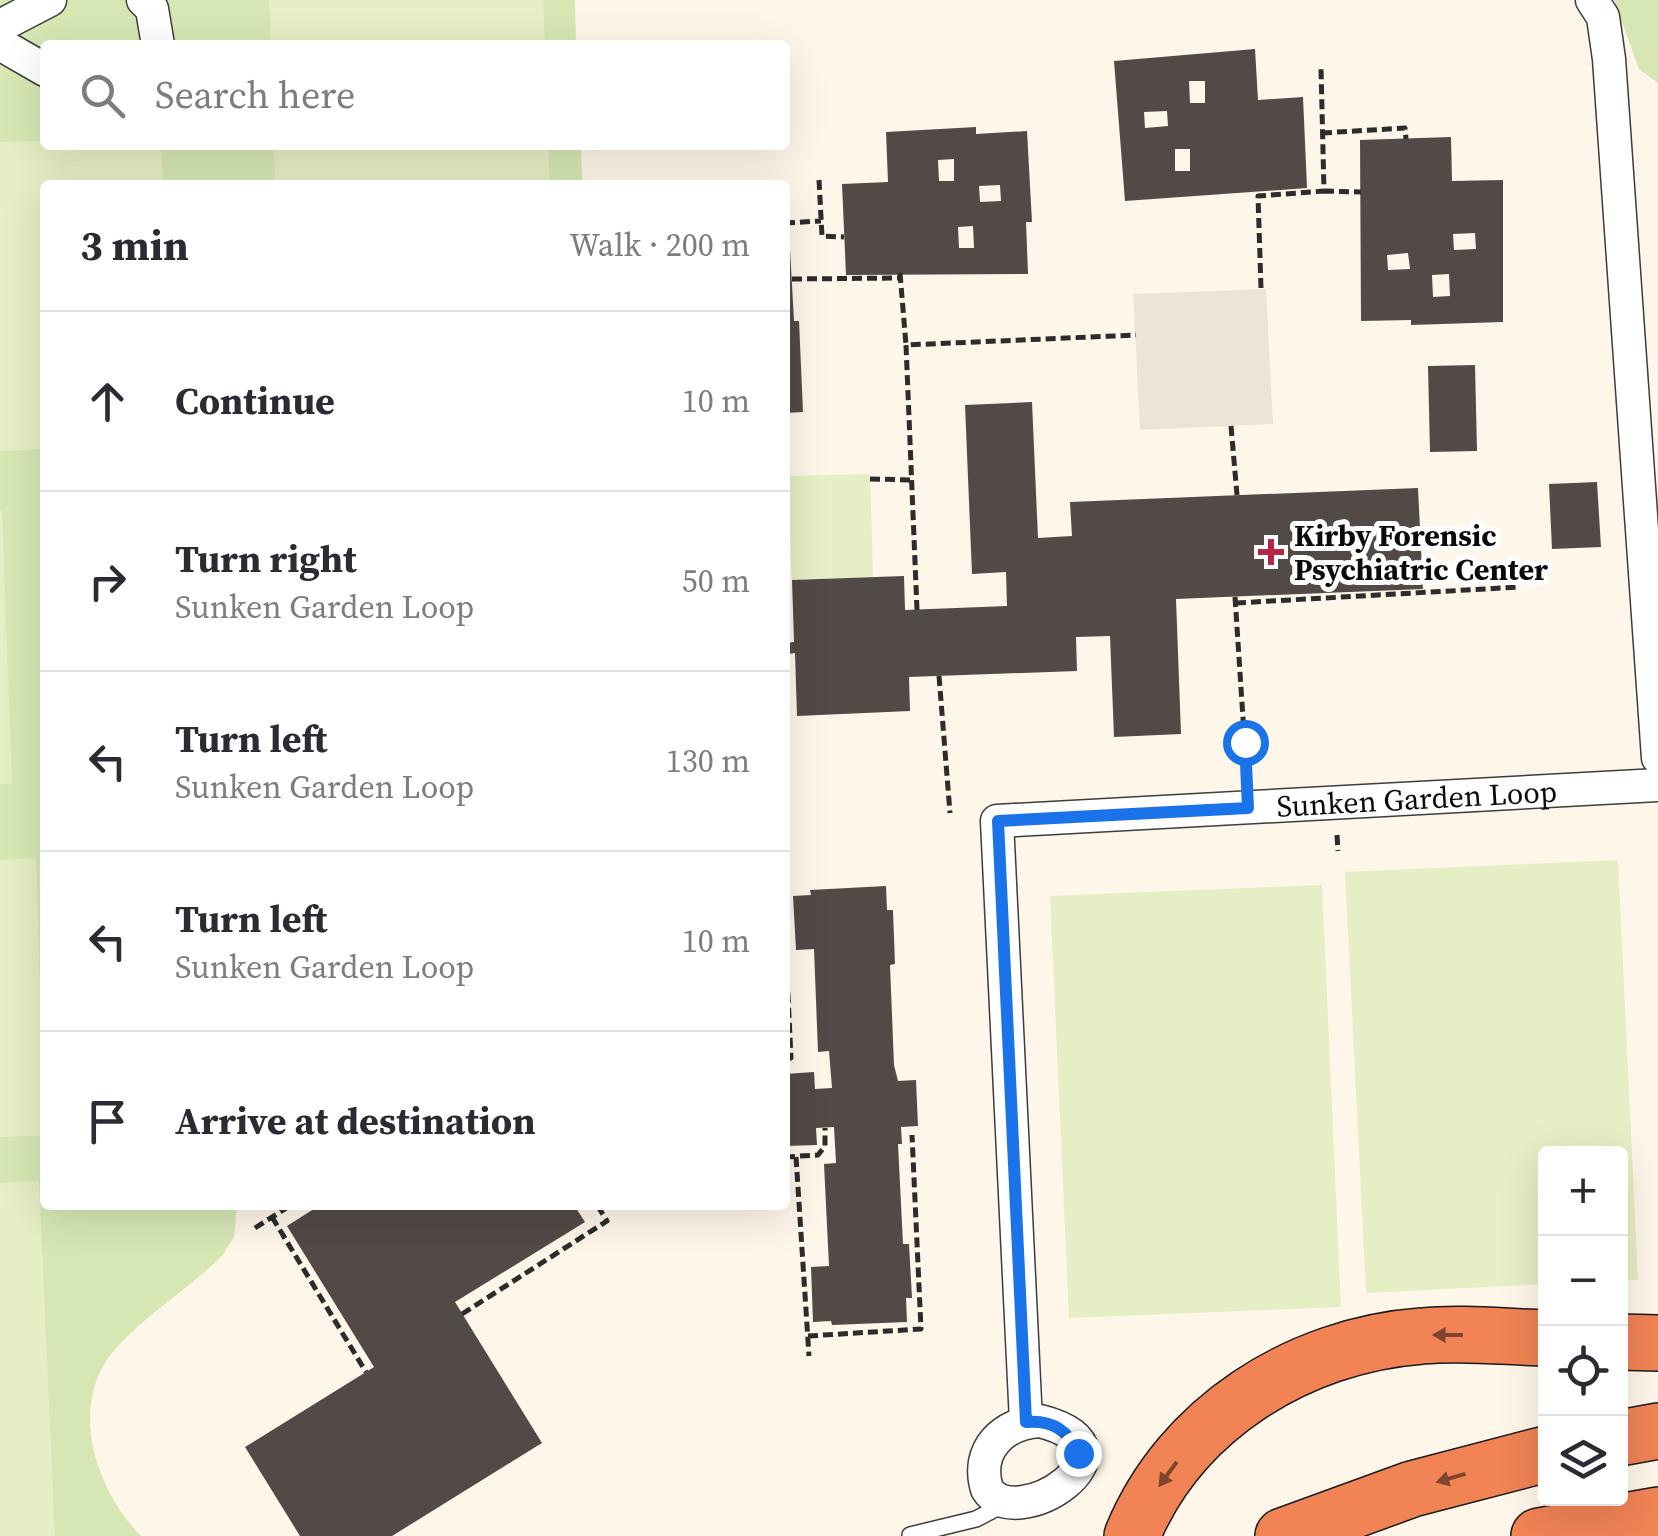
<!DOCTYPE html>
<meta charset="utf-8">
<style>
body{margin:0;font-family:"Source Serif 4",serif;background:#f7f7f7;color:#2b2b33}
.controls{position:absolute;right:30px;bottom:30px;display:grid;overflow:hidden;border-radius:10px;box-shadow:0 10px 40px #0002}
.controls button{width:90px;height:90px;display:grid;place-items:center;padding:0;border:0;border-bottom:2px solid #e1e1e2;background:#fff;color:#2b2b33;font:50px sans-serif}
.stop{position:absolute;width:30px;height:30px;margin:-22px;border:8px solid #1a73e8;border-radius:50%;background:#fff}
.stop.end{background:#1a73e8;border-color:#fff;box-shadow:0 2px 10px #0008}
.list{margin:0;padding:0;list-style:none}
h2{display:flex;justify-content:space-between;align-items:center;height:130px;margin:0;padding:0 40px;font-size:42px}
h2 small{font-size:32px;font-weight:400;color:#7c7c81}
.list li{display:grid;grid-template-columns:65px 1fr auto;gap:30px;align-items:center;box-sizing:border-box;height:180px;padding:0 40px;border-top:2px solid #e1e1e2}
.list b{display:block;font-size:38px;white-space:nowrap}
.list p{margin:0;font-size:32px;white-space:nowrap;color:#7c7c81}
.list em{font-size:32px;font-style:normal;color:#7c7c81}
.icon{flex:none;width:55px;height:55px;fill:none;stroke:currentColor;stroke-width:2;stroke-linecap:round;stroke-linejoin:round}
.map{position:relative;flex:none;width:1658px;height:1536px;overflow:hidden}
.search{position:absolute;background:#fff;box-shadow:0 10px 40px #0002;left:40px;top:40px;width:750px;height:110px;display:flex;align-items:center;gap:25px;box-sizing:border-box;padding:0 35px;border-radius:10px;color:#7c7c81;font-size:38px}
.panel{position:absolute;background:#fff;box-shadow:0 10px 40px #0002;left:40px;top:180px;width:750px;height:1030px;border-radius:10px}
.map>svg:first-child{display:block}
</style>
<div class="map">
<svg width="1658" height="1536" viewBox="0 0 1658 1536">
<rect width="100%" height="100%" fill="#fef6e8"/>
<!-- green -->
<path fill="#d6e7b4" d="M 0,0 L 575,0 L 576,45 L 45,45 L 45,145 L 581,145 L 582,185 L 45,185 L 45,1205 L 237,1205 L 234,1237 L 222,1256 C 190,1288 148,1313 117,1347 C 66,1403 95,1489 141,1536 L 0,1536 Z
M 1614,0 L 1658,0 L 1658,83 L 1639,69 Z"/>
<!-- pitch -->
<path fill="#e6eec5" d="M 269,0 L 543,0 L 545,45 L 271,45 Z
M 45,141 L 45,145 L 161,145 L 163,185 L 45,185 L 45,449 L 0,451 L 0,142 Z
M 274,145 L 548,145 L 550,185 L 275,185 Z
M 870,474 L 873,577 L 792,580 L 787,476 Z
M 2,510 L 12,784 L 0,784 L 0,511 Z
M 36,858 L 45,1136 L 0,1137 L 0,860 Z
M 1618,860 L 1638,1280 L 1621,1280 L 1620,1154 L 1546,1154 L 1545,1284 L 1366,1293 L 1345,872 Z
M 1322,885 L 1341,1307 L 1069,1318 L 1050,896 Z
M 39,1181 L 55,1536 L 0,1536 L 0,1183 Z"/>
<!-- plaza -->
<path fill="#ece4d9" d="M 1266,289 L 1273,424 L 1140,430 L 1133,294 Z"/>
<!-- building -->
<path fill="#524a47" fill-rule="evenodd" d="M 1255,49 L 1258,100 L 1303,97 L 1307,188 L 1125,201 L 1114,61 ZM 1189,81 L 1205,81 L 1205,103 L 1190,103 ZM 1167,111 L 1168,126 L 1145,128 L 1144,112 ZM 1175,149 L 1190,149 L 1190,171 L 1175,171 Z
M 976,127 L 976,134 L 1027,131 L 1032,222 L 1026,222 L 1028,274 L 846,275 L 842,184 L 888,182 L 886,132 ZM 954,159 L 954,181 L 939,181 L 938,160 ZM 1000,185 L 1001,201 L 980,202 L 979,186 ZM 973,226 L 974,248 L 959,248 L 958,227 Z
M 1451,137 L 1452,181 L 1503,180 L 1503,322 L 1411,325 L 1411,320 L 1361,321 L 1360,140 ZM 1475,233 L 1476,249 L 1454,250 L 1453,234 ZM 1408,253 L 1410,269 L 1388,270 L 1387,255 ZM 1449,274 L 1450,296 L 1433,297 L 1432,275 Z
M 785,231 L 789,231 L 794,321 L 799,321 L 803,412 L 785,413 Z
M 1475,365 L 1477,451 L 1430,452 L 1428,366 Z
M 1032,402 L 1038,538 L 1072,536 L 1070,502 L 1418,488 L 1423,589 L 1176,599 L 1181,734 L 1114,737 L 1110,636 L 1076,637 L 1077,671 L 909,677 L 910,711 L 797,716 L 795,653 L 788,654 L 787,643 L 794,642 L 792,580 L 904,576 L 905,610 L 1007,606 L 1006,572 L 972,574 L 965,405 Z
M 1597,482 L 1601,547 L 1552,549 L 1549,484 Z
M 886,886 L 887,910 L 893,910 L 895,964 L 890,965 L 894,1065 L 898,1081 L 916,1080 L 918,1126 L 901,1127 L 902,1144 L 898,1144 L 903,1244 L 909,1244 L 912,1298 L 906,1298 L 907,1322 L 832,1325 L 831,1321 L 813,1322 L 811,1267 L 829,1266 L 824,1164 L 836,1163 L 834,1127 L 816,1128 L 817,1145 L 785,1146 L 785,1074 L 814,1072 L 815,1089 L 832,1088 L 829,1051 L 818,1052 L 814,949 L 796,950 L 793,896 L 811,895 L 810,890 Z
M 320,1205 L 574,1205 L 585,1222 L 455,1302 L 542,1443 L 392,1536 L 300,1536 L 245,1447 L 374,1367 L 287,1226 Z"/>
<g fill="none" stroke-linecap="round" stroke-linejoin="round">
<defs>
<path id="lane" d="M 910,1535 L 976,1519 L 997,1508"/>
<g id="street">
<path d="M 143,0 L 152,9 L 158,45"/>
<path d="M 1592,0 L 1603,17 L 1609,59 L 1658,758"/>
<path d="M 0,26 L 50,0"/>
<path d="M 0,44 L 45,70"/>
<path d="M 1040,1421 C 1151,1449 1014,1536 987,1489 C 975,1450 1003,1423 1040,1421 Z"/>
<path id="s1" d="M 1026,1422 L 997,821 L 1658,785"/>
</g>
<path id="highway" d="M 1620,1342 L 1658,1343
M 1620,1438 L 1658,1431
M 1132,1536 C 1180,1419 1298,1345 1422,1336 C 1463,1332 1505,1337 1546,1338
M 1283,1536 L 1412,1489 L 1546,1454
M 1539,1536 L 1658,1515"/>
</defs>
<!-- lane casing -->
<use href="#lane" stroke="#3d3d3d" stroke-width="18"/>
<!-- street casing -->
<use href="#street" stroke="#3d3d3d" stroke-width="35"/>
<!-- highway casing -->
<use href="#highway" stroke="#1b1b1b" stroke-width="58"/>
<!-- path -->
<path stroke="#2c2c2c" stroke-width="5" stroke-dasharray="10 5" stroke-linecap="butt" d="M 1322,133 L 1405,128 L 1406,139
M 819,180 L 822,236 L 844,237
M 1324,191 L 1361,192
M 785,223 L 821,221
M 900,273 L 906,345
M 792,279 L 901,278
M 1261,288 L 1258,196 L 1324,191 L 1321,68
M 1231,426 L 1237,495
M 870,479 L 911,480
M 1235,597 L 1247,779
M 1236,603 L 1520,587
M 917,610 L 906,345 L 1136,335
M 939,676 L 950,813
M 1337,835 L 1338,851
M 785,933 L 791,1058 L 785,1059
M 785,1157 L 818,1155 L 825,1146 L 825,1128
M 796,1157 L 809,1356
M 272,1217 L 366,1372
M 255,1228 L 291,1205
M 462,1314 L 607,1221 L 597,1205
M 808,1336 L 921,1329 L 912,1135"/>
<!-- lane -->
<use href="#lane" stroke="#fff" stroke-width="15"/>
<!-- street -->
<use href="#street" stroke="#fff" stroke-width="32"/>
<!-- highway -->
<use href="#highway" stroke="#f18354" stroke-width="55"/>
</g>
<!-- one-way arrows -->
<defs><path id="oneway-solid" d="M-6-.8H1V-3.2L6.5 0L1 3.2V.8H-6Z" transform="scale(2.5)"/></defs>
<g fill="#7e462f">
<use href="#oneway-solid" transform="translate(1448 1335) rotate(180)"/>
<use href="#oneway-solid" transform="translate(1168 1474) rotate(126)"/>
<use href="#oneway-solid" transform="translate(1451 1478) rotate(164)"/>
</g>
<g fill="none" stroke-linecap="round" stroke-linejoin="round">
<!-- route -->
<path stroke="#1a73e8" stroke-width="12" d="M 1078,1453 C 1068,1429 1051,1420 1026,1422 L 998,821 L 1248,808 L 1245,742"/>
</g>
<!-- markers -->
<path fill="#b52744" stroke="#fff" stroke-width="4" d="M1266 537h10v10h10v10h-10v10h-10v-10h-10v-10h10z"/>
<g text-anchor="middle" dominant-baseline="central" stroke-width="10" stroke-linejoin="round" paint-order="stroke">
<!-- poi labels -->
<g font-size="30" font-weight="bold" fill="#0a0a0a" stroke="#fff" text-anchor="start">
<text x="1294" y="535">Kirby Forensic<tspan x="1294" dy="34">Psychiatric Center</tspan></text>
</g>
<!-- street labels -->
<g font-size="30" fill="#0a0a0a" stroke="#fff">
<text stroke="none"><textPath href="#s1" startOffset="1022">Sunken Garden Loop</textPath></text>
</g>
</g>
</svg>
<div class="controls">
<button>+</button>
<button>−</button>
<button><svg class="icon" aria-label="locate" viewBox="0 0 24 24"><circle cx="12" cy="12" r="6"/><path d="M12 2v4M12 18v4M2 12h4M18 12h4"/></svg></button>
<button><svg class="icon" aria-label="layers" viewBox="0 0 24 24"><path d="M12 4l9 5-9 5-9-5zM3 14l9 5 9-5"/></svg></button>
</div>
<div class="stop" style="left:1245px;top:742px"></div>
<div class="stop end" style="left:1078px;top:1453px"></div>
<div class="search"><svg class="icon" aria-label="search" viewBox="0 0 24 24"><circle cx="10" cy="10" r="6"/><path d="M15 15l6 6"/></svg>Search here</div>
<section class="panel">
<h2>3 min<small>Walk · 200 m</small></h2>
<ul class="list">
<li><svg class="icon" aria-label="ahead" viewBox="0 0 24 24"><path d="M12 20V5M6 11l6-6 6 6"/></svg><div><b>Continue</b></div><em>10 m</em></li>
<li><svg class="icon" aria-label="right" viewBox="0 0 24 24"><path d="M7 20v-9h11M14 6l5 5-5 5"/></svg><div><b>Turn right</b><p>Sunken Garden Loop</p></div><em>50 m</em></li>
<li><svg class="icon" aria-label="left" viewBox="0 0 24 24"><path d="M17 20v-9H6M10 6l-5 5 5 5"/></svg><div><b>Turn left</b><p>Sunken Garden Loop</p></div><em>130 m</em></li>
<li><svg class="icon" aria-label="left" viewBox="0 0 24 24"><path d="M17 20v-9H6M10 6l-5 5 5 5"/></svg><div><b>Turn left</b><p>Sunken Garden Loop</p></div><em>10 m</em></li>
<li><svg class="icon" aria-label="arrive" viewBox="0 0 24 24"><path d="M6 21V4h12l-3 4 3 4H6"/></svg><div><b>Arrive at destination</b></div></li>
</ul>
</section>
</div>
